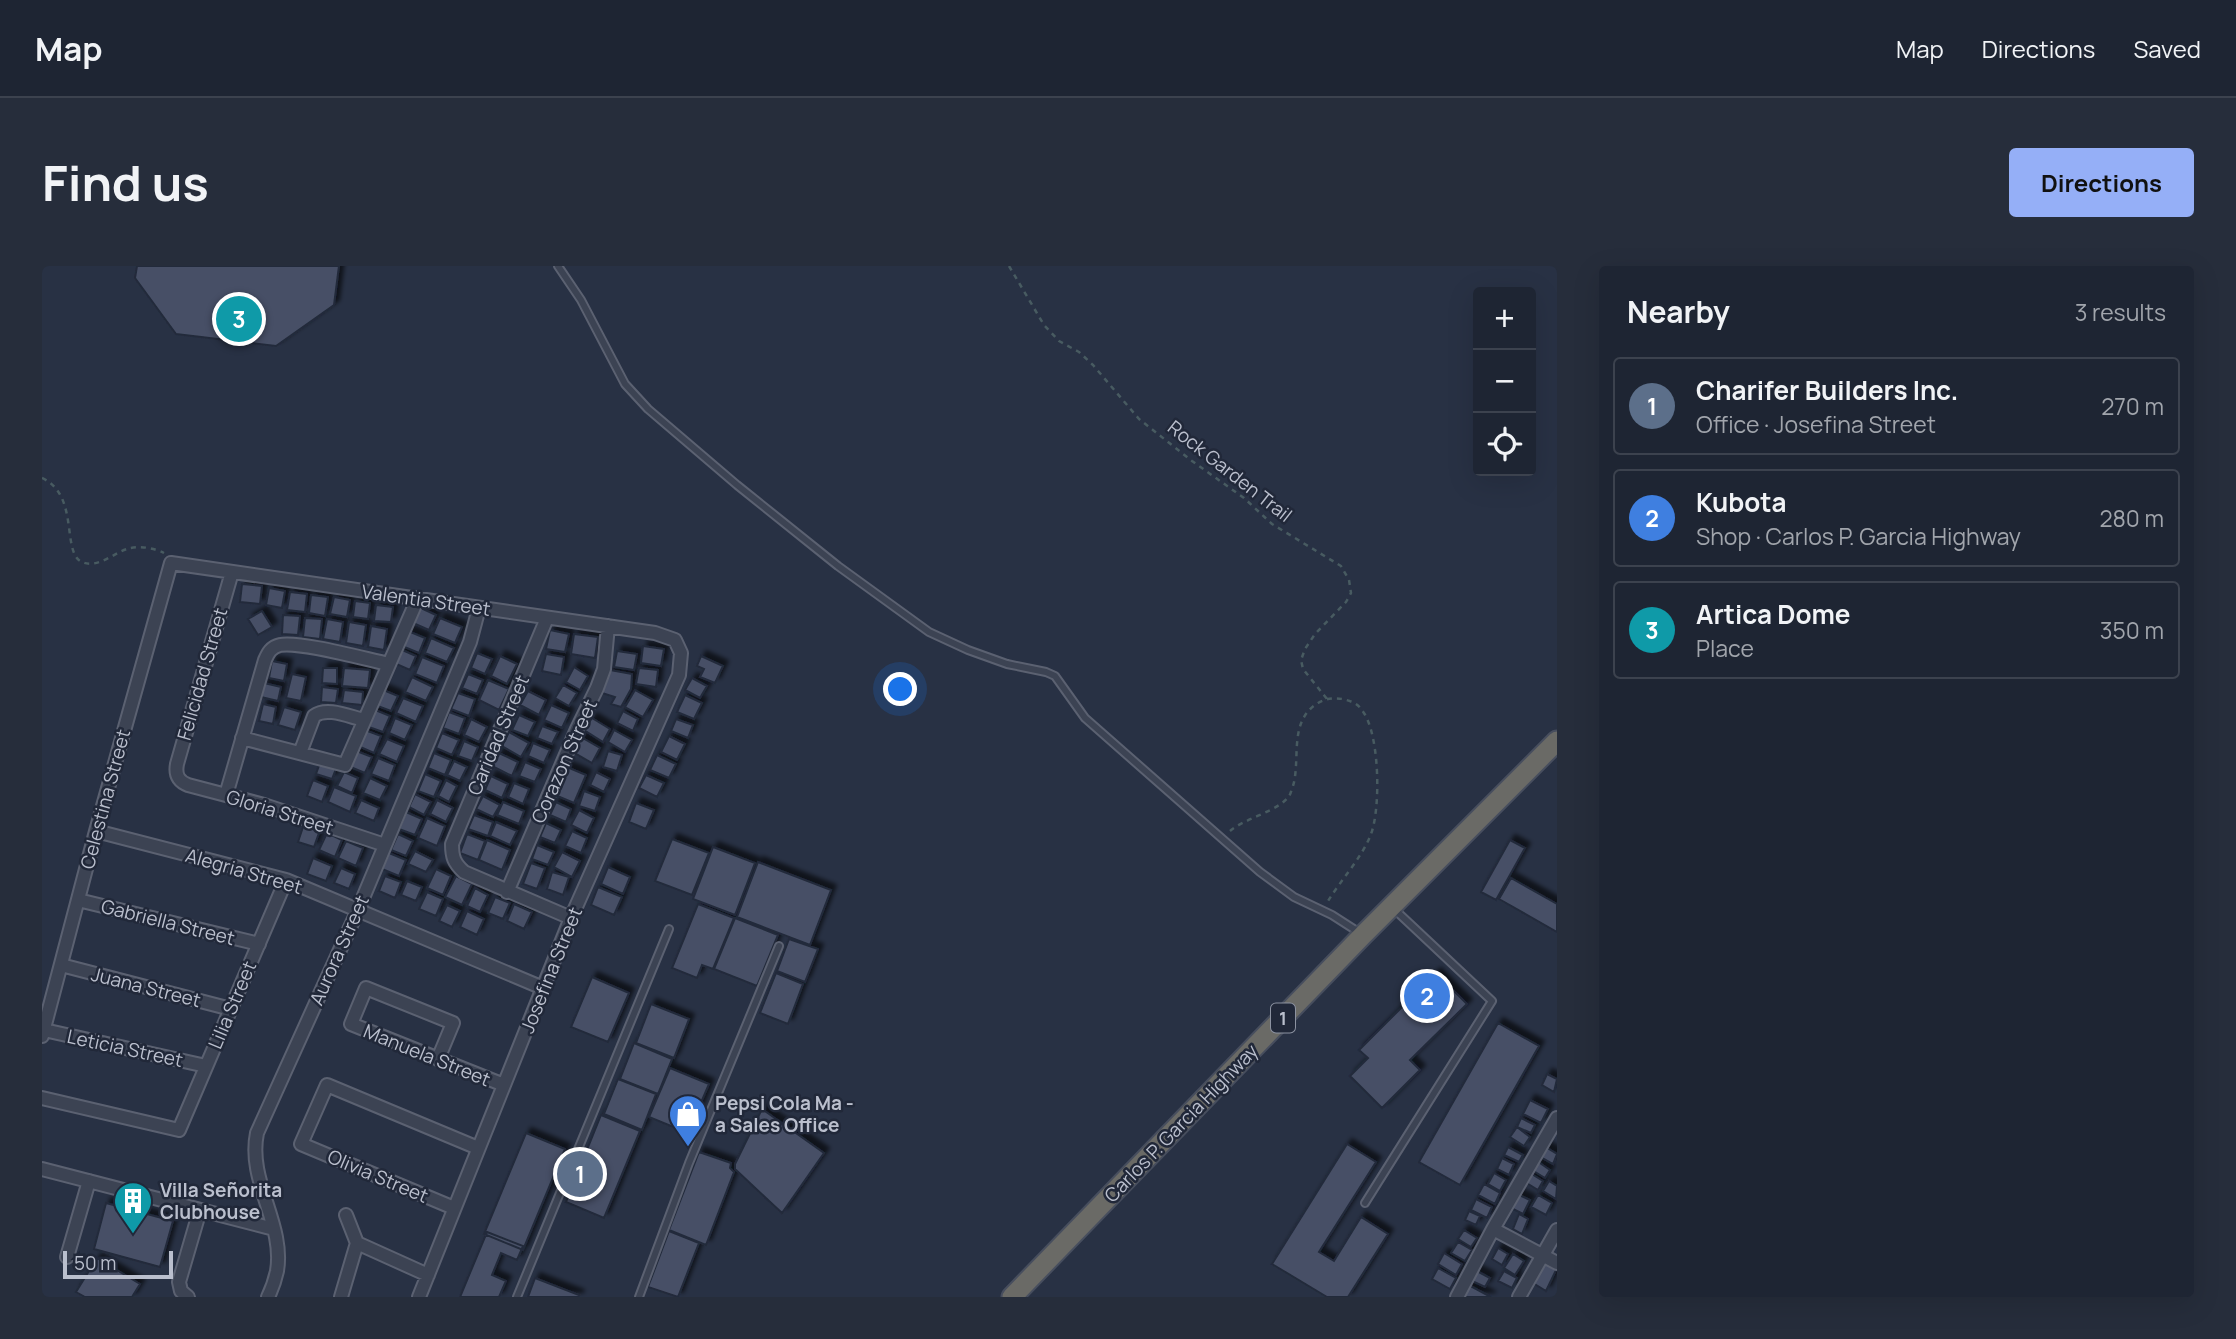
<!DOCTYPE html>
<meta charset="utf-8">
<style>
body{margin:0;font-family:Manrope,sans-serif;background:#262d3b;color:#f1f3f6}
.controls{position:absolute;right:21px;top:21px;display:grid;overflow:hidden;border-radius:7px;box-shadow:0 7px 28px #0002}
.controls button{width:63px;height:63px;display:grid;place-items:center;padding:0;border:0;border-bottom:2px solid #3c424e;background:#1e2533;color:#f1f3f6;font:35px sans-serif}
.scale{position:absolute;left:21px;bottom:18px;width:110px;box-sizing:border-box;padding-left:7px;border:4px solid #babfcd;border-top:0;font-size:19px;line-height:24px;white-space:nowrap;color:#babfcd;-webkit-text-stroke:5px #212839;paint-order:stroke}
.you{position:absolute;left:859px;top:424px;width:24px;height:24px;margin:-18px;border:5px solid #fff;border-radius:50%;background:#1a73e8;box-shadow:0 0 0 10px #1a73e833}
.badge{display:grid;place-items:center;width:46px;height:46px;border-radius:50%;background:#95aff7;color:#fff;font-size:23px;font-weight:700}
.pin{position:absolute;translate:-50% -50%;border:4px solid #fff;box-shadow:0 2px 7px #0006}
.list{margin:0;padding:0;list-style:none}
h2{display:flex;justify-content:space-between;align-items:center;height:91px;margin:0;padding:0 28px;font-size:30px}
h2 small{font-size:23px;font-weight:400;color:#a1a5ac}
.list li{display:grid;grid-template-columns:46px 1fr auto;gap:21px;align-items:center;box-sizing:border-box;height:98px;margin:0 14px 14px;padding:0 14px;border:2px solid #3c424e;border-radius:7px}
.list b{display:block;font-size:26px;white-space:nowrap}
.list p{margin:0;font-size:23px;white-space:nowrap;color:#a1a5ac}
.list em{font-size:23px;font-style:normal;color:#a1a5ac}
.icon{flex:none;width:38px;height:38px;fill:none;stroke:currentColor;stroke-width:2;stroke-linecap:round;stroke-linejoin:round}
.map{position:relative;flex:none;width:1515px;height:1031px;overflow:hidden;border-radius:7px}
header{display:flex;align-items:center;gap:42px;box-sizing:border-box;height:98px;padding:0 35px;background:#1e2533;border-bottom:2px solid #3c424e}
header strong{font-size:33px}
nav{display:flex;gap:38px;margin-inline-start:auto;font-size:24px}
.intro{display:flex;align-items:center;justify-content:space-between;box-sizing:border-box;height:168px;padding:0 42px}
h1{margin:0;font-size:49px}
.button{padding:18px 32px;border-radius:7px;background:#95aff7;color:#111;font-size:24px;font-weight:700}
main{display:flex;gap:42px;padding:0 42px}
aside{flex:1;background:#1e2533;border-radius:7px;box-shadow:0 7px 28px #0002}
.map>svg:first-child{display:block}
</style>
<header>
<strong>Map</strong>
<nav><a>Map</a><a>Directions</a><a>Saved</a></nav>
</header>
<div class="intro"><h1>Find us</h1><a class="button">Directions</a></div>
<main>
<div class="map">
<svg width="1515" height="1031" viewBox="0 0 1515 1031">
<defs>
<filter id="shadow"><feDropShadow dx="5" dy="-5" stdDeviation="2" flood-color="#0009"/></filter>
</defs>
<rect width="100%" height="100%" fill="#283144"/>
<!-- building -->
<path fill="#475066" stroke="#232a3b" stroke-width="2" filter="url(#shadow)" d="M 95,0 L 297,0 L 292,39 L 234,80 L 134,68 L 93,12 Z
M 200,318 L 220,320 L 218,338 L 198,336 Z
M 227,322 L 243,325 L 240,342 L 224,339 Z
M 248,326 L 265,328 L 263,346 L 245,344 Z
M 269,329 L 286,331 L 283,350 L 267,347 Z
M 292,331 L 308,334 L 305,351 L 288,348 Z
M 313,335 L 328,337 L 326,353 L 311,351 Z
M 334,339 L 351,341 L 349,356 L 332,355 Z
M 379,342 L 394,349 L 387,364 L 371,357 Z
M 220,345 L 230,361 L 216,369 L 206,353 Z
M 241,349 L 258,350 L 256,369 L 240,368 Z
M 263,352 L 280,353 L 278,373 L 261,371 Z
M 398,352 L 420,361 L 413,377 L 391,368 Z
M 285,353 L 301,356 L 298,376 L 281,373 Z
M 307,356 L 324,359 L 321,380 L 304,377 Z
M 329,360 L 345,363 L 342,384 L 326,381 Z
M 508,364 L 527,368 L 523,386 L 504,383 Z
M 366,365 L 383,372 L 377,387 L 360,380 Z
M 532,368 L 556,371 L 553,392 L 529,388 Z
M 389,372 L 412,382 L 405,396 L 383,387 Z
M 601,380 L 622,383 L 619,400 L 599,397 Z
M 358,383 L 374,390 L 368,404 L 352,397 Z
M 575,385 L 595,388 L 592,404 L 572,401 Z
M 435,387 L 450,393 L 443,408 L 429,402 Z
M 504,388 L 522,391 L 519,409 L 500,405 Z
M 458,390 L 475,398 L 465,418 L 449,410 Z
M 659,390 L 681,400 L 673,417 L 658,411 L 662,403 L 655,400 Z
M 380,391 L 402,400 L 395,417 L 373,408 Z
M 230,395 L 245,398 L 242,415 L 227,412 Z
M 532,401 L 546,410 L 538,424 L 524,416 Z
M 281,402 L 295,402 L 295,418 L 280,417 Z
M 302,402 L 328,404 L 326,422 L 300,420 Z
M 597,402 L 616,404 L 614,421 L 594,418 Z
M 568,404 L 590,408 L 589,423 L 579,441 L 569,438 L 573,431 L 560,427 Z
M 250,408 L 264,411 L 259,435 L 244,432 Z
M 426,408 L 441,414 L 435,428 L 420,422 Z
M 370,411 L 391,421 L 384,435 L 363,426 Z
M 650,412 L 665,420 L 658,432 L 643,424 Z
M 446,414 L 467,423 L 457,444 L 437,434 Z
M 222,417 L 239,421 L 236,435 L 219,431 Z
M 521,419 L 535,427 L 527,440 L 513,432 Z
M 280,421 L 296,423 L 294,437 L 279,436 Z
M 339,423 L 356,430 L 349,445 L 333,439 Z
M 302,424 L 321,426 L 320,439 L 300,437 Z
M 593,424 L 611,434 L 601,451 L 583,441 Z
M 486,425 L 504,434 L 497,449 L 478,439 Z
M 416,427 L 433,433 L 427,450 L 409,443 Z
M 643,429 L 660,437 L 652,453 L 635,446 Z
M 361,432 L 381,440 L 374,456 L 354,447 Z
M 221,438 L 234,441 L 231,458 L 217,455 Z
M 509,439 L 527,447 L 520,462 L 502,454 Z
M 242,441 L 259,446 L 253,464 L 236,459 Z
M 331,443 L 348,450 L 341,466 L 324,460 Z
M 581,445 L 596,453 L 591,465 L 575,457 Z
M 407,446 L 423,452 L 417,468 L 401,462 Z
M 477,449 L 493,456 L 486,470 L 470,464 Z
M 353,452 L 370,459 L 363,474 L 347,467 Z
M 550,452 L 568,463 L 561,476 L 542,464 Z
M 429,453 L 445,461 L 437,476 L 422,469 Z
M 634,453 L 651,459 L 646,472 L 629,465 Z
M 500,460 L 516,466 L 510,478 L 495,472 Z
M 323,464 L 339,470 L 332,487 L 316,480 Z
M 572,464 L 590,474 L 583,486 L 566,476 Z
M 467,466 L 487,477 L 479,491 L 460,480 Z
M 400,467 L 417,474 L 410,489 L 394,482 Z
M 627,470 L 643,478 L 635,494 L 619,486 Z
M 539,471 L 558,482 L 550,497 L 531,486 Z
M 345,473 L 362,480 L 355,496 L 337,488 Z
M 422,475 L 436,481 L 430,495 L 416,490 Z
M 491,477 L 508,484 L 502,497 L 486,490 Z
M 312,484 L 330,491 L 323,507 L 306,500 Z
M 566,485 L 580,489 L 575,505 L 561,501 Z
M 392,487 L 409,494 L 403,509 L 386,502 Z
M 457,487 L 476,496 L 470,510 L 450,500 Z
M 615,489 L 634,498 L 627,512 L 608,504 Z
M 336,492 L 353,499 L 347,515 L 329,508 Z
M 279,494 L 295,500 L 290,513 L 274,508 Z
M 412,495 L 425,501 L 418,515 L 405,509 Z
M 483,496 L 499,503 L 493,516 L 477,510 Z
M 525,501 L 544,509 L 532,537 L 513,529 Z
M 302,506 L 316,512 L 310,527 L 295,520 Z
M 554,506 L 568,513 L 562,526 L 548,519 Z
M 383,508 L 399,515 L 392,531 L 376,525 Z
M 604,509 L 622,517 L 615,531 L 597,522 Z
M 449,510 L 466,518 L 460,532 L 443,524 Z
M 328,512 L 345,520 L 338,534 L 321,527 Z
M 271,514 L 286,520 L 280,536 L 265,530 Z
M 404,514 L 415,520 L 407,536 L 396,530 Z
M 472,517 L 487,523 L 481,538 L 466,531 Z
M 292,521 L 314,530 L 308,546 L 286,536 Z
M 542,525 L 558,531 L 553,545 L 537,540 Z
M 373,528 L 389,536 L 382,549 L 367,541 Z
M 441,530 L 458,539 L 451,551 L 434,543 Z
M 319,534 L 337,542 L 332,555 L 313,547 Z
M 395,534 L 411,542 L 404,556 L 388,548 Z
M 461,536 L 482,545 L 477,558 L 455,549 Z
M 514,536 L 529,543 L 524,556 L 508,549 Z
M 594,537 L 612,544 L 604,563 L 587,556 Z
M 537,544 L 552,552 L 545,567 L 529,559 Z
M 364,546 L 380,553 L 373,569 L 357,563 Z
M 432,549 L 451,556 L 446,570 L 426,563 Z
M 385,552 L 403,560 L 395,580 L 376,572 Z
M 454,556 L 475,565 L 468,579 L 448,570 Z
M 504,557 L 519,564 L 513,577 L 498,571 Z
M 262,558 L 278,564 L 272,581 L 256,576 Z
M 530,565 L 545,572 L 539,587 L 523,580 Z
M 285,567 L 300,574 L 293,591 L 277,584 Z
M 356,568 L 371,575 L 364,590 L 349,584 Z
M 425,568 L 443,575 L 436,594 L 418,587 Z
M 630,573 L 667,587 L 650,629 L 613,615 Z
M 445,574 L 468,584 L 460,604 L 437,594 Z
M 1468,574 L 1483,582 L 1454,634 L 1439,626 Z
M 304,575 L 321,582 L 314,600 L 296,592 Z
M 495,579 L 512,586 L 506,599 L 490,593 Z
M 671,581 L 713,597 L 693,649 L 651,633 Z
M 373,585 L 391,594 L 384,606 L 366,598 Z
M 520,586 L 538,595 L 530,611 L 512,601 Z
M 347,587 L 364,594 L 357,610 L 340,603 Z
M 271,592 L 290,600 L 284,615 L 265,608 Z
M 716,596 L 789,624 L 768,679 L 695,651 Z
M 489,597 L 503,602 L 495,623 L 481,618 Z
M 566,601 L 588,611 L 581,628 L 559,618 Z
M 299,602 L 313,608 L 307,623 L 292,617 Z
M 394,603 L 409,610 L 401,629 L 385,622 Z
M 510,606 L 527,611 L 521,629 L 505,623 Z
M 343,610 L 359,616 L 353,632 L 337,625 Z
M 414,610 L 430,618 L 420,639 L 403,631 Z
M 1469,612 L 1515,638 L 1515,666 L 1457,633 Z
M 365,615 L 380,621 L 374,635 L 359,629 Z
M 556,621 L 580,631 L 572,649 L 549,639 Z
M 433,622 L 446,629 L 438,646 L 425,640 Z
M 385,626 L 401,633 L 394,650 L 377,643 Z
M 453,631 L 468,637 L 461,653 L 446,647 Z
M 472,638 L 490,646 L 482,663 L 465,655 Z
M 656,638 L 692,652 L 671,703 L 660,699 L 655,712 L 630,702 Z
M 405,639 L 418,645 L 410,661 L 397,655 Z
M 425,645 L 442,653 L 435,669 L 418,661 Z
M 693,652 L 736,669 L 715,720 L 672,703 Z
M 747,673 L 776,683 L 763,716 L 735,705 Z
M 734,707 L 761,718 L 746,758 L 718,747 Z
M 1394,707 L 1425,738 L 1368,794 L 1378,804 L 1340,842 L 1308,810 L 1326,792 L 1317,784 Z
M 550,711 L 587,727 L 566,776 L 529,761 Z
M 609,738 L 647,753 L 632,792 L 594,777 Z
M 1456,757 L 1497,780 L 1418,919 L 1377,896 Z
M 592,777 L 630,793 L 616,828 L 578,813 Z
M 628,802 L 667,818 L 646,867 L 607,851 Z
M 1505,808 L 1515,813 L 1512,826 L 1500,819 Z
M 576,813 L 614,828 L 600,864 L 562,848 Z
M 1488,834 L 1506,843 L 1499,857 L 1481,848 Z
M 720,843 L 782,887 L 740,947 L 693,903 L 693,898 Z
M 559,849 L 598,865 L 562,952 L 524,936 Z
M 1479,852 L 1493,859 L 1489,867 L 1475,861 Z
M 1475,861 L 1488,871 L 1482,880 L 1468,871 Z
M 484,867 L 523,883 L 481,984 L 442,968 Z
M 1305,878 L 1334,896 L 1277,986 L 1292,995 L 1319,951 L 1346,968 L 1306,1031 L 1285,1031 L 1230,998 Z
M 1502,880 L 1515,888 L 1511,898 L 1497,890 Z
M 1466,881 L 1481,889 L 1477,896 L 1462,889 Z
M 657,886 L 689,897 L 688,902 L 692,906 L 664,979 L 627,964 Z
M 1460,892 L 1472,898 L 1467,909 L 1455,903 Z
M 1495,895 L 1508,904 L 1503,912 L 1490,904 Z
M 1452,907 L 1464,914 L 1458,925 L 1446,918 Z
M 1488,907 L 1501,915 L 1496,924 L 1483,916 Z
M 1507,915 L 1515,920 L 1514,933 L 1501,925 Z
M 1442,918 L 1458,927 L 1453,938 L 1436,929 Z
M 1473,927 L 1488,934 L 1481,948 L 1467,941 Z
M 1496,929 L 1510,937 L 1504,949 L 1489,941 Z
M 1434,933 L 1450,941 L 1445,952 L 1429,944 Z
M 64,937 L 131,955 L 118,1001 L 52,983 Z
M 1427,945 L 1438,950 L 1434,959 L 1423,954 Z
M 1477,948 L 1486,953 L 1480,968 L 1471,963 Z
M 1422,964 L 1435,972 L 1429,981 L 1416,973 Z
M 627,965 L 657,977 L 636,1031 L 606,1021 Z
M 445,966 L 481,980 L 475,994 L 459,987 L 450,1009 L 464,1015 L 457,1031 L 418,1031 Z
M 1416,976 L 1430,984 L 1423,995 L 1409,987 Z
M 1456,982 L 1466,988 L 1460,999 L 1450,993 Z
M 1402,987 L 1420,998 L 1414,1009 L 1396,998 Z
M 1471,988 L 1482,995 L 1473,1009 L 1462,1002 Z
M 55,992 L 98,1018 L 90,1031 L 43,1031 L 34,1026 Z
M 1503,996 L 1515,1002 L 1504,1025 L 1491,1017 Z
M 1396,1002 L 1414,1012 L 1408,1023 L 1390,1013 Z
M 1433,1004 L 1448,1012 L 1443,1021 L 1428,1014 Z
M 1462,1005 L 1475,1012 L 1470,1022 L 1456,1015 Z
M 493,1012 L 537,1029 L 536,1031 L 486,1031 Z
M 1423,1017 L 1449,1031 L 1422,1031 L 1417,1028 Z"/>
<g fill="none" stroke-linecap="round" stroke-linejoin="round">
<defs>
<path id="service" d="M 516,0 L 539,34 L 583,118 L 606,143 L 695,219 L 796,300 L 887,366 L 926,384 L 965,398 L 1004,406 L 1013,410 L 1043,452 L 1218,606 L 1252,631 L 1290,649 L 1318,667
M 1323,937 L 1450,735 L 1351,642
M 475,1031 L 627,663
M 597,1031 L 647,897 L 737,680"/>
<path id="minor" d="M 190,306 L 135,498 C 133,509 136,515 146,519 L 222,539 L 343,579
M 505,352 L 410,578 C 410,591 412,597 422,606 L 529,652
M 200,472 L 303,499 L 376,332
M 258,487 L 272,450 C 285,440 308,451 322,454
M 184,529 L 223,394 C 226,387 229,381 238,379 C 258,375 323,393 347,398
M 54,565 L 244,614 L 501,722
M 465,626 L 535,463 L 555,422 L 562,403 L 566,360
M 36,634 L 217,678
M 19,699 L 189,743
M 2,764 L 164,800
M 0,770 L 54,565 L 129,297 L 613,367 L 633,374 L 639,387 L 637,409 L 529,652 L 377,1031
M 396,793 L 411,757 L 324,722 L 309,758 L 462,819
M 0,832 L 137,864 L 244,614
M 0,903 L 232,963
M 412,942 L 259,878 L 285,819 L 436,882
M 1451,963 L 1515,997
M 315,977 L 386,1009
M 25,991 L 47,915
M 146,1031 L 139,1025 L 137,1016 L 158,944
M 226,1031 C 230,1023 233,1014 235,1005 C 243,958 205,915 215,867 L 316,644 L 428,376 L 437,342
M 299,1031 L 315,977 L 304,949
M 1415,1031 L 1451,963 L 1515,852
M 1477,1031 L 1515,964"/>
<path id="trunk" d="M 970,1031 L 1321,669 L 1515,475"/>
</defs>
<!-- service casing -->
<use href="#service" stroke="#5b6171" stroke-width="10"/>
<!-- minor casing -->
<use href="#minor" stroke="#5b6171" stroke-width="16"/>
<!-- trunk casing -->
<use href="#trunk" stroke="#474e5e" stroke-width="23"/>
<!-- path -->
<path stroke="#485b61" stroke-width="2.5" stroke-dasharray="5 5" stroke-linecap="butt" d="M 967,0 L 1002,59 L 1017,75 L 1037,86 L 1051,99 L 1097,153 L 1150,195 L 1202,232 L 1230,258 L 1299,300 L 1307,314 L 1309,327 L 1304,336 L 1273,368 L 1263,383 L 1259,394 L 1261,403 L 1285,433
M 0,212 C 38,229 19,287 40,296 C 55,303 72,287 85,283 C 96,279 112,282 122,287
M 1188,565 C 1203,552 1237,545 1247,530 C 1249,528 1249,524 1251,520 C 1259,493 1246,455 1276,437 C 1284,432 1292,432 1301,433 C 1308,435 1315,437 1319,443 C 1338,464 1339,542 1329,568 C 1321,590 1299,614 1286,635"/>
<!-- service -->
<use href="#service" stroke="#3c4353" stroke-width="6"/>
<!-- minor -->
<use href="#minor" stroke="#3c4353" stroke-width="12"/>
<!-- trunk -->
<use href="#trunk" stroke="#6a6a66" stroke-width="19"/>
</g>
<!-- icons -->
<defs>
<symbol id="shop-pin" viewBox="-11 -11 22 30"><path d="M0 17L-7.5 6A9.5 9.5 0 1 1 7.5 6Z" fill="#3f7fe0" stroke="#212839"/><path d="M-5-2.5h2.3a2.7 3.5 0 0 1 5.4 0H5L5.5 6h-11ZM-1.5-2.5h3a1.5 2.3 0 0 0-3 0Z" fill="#fff"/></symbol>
<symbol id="building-pin" viewBox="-11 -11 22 30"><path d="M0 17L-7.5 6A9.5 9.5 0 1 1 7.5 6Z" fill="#0f9aa8" stroke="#212839"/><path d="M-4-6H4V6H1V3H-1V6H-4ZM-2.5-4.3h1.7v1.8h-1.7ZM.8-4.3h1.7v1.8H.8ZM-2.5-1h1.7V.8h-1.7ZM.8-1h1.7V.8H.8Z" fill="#fff"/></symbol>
</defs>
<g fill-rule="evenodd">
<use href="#shop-pin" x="624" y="826" width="44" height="60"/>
<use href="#building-pin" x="69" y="913" width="44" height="60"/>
</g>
<g text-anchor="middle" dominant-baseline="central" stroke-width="5" stroke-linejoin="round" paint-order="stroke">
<!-- shield labels -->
<rect fill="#212839" stroke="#8c92a1" stroke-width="2" x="1229" y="737.5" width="24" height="29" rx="5"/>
<g font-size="18" font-weight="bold" fill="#babfcd">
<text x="1241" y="752">1</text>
</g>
<!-- street labels -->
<g font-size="19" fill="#babfcd" stroke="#212839">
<text transform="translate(1188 205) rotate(38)">Rock Garden Trail</text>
<text transform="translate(384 334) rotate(8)">Valentia Street</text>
<text transform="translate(160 408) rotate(-74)">Felicidad Street</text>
<text transform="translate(456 469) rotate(-67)">Caridad Street</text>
<text transform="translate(522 495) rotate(-66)">Corazon Street</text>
<text transform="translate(63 533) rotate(-75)">Celestina Street</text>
<text transform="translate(238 546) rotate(17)">Gloria Street</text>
<text transform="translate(202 605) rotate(16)">Alegria Street</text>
<text transform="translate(126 656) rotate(14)">Gabriella Street</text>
<text transform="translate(297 684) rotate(-66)">Aurora Street</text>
<text transform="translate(509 704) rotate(-68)">Josefina Street</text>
<text transform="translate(104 721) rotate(14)">Juana Street</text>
<text transform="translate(190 739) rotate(-67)">Lilia Street</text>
<text transform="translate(83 782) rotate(12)">Leticia Street</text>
<text transform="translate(385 789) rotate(22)">Manuela Street</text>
<text transform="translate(1139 857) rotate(-46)">Carlos P. Garcia Highway</text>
<text transform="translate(336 910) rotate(23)">Olivia Street</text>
</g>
<!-- poi labels -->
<g font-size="19" font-weight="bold" fill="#babfcd" stroke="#212839" text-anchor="start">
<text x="673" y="837">Pepsi Cola Ma -<tspan x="673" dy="22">a Sales Office</tspan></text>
<text x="118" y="924">Villa Señorita<tspan x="118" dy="22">Clubhouse</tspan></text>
</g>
</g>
</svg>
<div class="controls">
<button>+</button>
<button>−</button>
<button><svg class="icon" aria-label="locate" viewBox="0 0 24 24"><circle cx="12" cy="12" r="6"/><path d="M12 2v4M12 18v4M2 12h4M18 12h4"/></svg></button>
</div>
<div class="scale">50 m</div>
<div class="you"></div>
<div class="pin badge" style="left:538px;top:908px;background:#5c6f8a">1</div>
<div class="pin badge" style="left:1385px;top:730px;background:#3f7fe0">2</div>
<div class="pin badge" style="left:197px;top:53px;background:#0f9aa8">3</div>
</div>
<aside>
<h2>Nearby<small>3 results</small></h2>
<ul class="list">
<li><span class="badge" style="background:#5c6f8a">1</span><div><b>Charifer Builders Inc.</b><p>Office · Josefina Street</p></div><em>270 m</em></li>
<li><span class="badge" style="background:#3f7fe0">2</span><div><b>Kubota</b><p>Shop · Carlos P. Garcia Highway</p></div><em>280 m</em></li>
<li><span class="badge" style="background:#0f9aa8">3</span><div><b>Artica Dome</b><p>Place</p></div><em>350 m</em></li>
</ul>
</aside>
</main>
